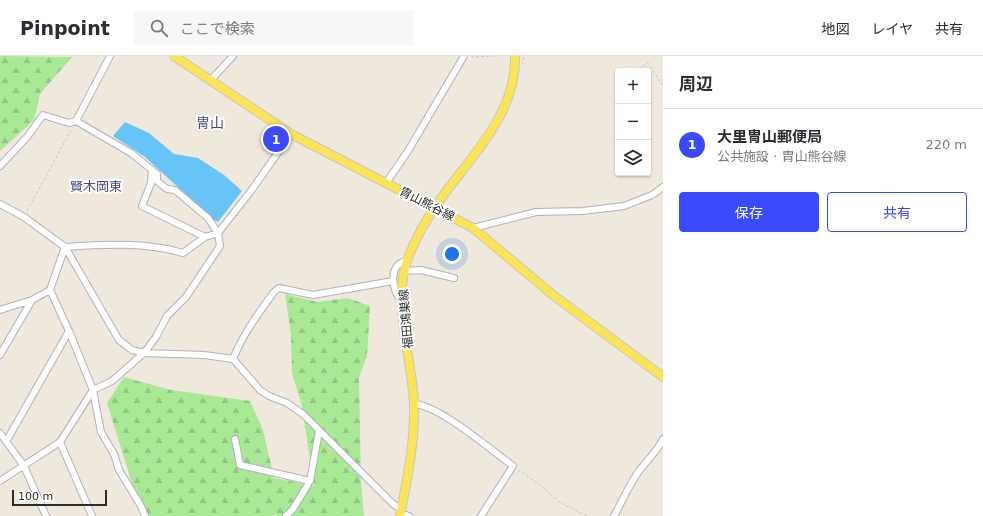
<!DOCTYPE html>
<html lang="ja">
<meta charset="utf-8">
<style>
body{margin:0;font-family:"DejaVu Sans","Noto Sans JP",sans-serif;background:#f7f7f7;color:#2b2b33}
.controls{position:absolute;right:12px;top:12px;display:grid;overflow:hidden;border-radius:4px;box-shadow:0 1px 3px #0004}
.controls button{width:36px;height:36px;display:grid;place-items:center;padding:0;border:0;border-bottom:1px solid #e1e1e2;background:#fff;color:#2b2b33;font:20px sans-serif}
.scale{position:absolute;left:12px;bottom:10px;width:95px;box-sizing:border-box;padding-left:4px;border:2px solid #2b2b2b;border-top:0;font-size:11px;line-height:14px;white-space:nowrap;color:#2b2b2b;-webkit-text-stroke:3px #fff;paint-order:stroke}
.you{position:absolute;left:452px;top:198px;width:14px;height:14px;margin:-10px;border:3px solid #fff;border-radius:50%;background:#1a73e8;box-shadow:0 0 0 6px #1a73e833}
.badge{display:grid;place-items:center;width:26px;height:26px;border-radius:50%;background:#394aff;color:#fff;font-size:13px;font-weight:700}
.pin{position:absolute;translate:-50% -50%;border:2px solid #fff;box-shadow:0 1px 4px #0006}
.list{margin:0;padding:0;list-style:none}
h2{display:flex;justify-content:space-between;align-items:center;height:52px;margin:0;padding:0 16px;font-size:17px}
h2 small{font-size:13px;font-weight:400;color:#7c7c81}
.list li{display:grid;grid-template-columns:26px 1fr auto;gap:12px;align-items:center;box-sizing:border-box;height:72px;padding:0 16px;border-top:1px solid #e1e1e2}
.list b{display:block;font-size:15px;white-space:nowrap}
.list p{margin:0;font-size:13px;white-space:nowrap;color:#7c7c81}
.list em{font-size:13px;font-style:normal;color:#7c7c81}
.actions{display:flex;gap:8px;padding:12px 16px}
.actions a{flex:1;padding:9px 0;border:1px solid #394aff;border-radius:4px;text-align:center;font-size:14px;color:#394aff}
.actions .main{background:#394aff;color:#fff}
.icon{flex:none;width:22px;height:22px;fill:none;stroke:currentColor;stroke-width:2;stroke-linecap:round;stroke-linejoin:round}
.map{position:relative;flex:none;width:663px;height:460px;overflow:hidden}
header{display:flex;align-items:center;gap:24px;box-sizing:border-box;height:56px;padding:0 20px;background:#fff;border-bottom:1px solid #e1e1e2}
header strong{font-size:19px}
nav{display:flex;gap:22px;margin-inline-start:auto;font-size:14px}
.search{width:280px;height:36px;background:#f7f7f7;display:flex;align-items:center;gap:10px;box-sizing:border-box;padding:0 14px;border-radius:4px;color:#7c7c81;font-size:15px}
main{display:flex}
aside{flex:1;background:#fff}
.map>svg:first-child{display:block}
</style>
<header>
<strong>Pinpoint</strong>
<div class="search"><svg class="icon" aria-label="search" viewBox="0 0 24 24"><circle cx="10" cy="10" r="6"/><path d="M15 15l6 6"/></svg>ここで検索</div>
<nav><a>地図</a><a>レイヤ</a><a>共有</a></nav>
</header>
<main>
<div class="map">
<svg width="663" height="460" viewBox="0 0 663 460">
<defs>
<pattern id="forest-firs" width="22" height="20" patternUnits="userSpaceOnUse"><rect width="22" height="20" fill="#a9e895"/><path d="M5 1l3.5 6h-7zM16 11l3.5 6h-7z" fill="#92c781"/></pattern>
</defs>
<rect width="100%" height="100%" fill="#eee8dd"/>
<!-- forest -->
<path fill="url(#forest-firs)" d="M 0,0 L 72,1 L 40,38 L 34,64 L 0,95 Z
M 285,238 L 317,246 L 348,242 L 370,250 L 367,300 L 359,321 L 361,427 L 364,460 L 277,460 L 275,458 L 274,460 L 142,460 L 107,347 L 124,321 L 171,334 L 250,345 L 263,374 L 274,422 L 314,430 L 302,350 L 292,317 L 291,278 Z"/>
<!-- water -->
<path fill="#68c3f7" d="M 125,66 L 149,77 L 174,98 L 198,102 L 224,119 L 242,135 L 218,166 L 214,164 L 145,101 L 113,80 Z"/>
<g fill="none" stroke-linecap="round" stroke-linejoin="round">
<defs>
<path id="minor" d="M 211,24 L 233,0
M 0,110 L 28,80 L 43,59 L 69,67 L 76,65 L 110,0
M 152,114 L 151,127 L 142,150 L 205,181
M 386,127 L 408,95 L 464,0
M 0,148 L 24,161 L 65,191 L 119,284 L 132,294 L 144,297 L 204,299 L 233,303 L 260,334 L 269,340 L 287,347 L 303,358 L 393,448 L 401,453
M 473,172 L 536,156 L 583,155 L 624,150 L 652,139 L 663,131
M 65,191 C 104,188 146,186 183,197 L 205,181 L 218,177 L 251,135 L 291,78
M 405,215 L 421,214 L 454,222
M 50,234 L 69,275 L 93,334 L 101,376 L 114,398 L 119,414 L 141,450 L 145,460
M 402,245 C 391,235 388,207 407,205
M 0,254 L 32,244 L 50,234 L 65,191
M 0,299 L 32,244
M 233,303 C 243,278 258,258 274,236 L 279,232 L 313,239 L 393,225
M 414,348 C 439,349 491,394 513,410 L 481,460
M 0,377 L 24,410 L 46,460
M 235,383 L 240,409 L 310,425
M 7,384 L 69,275
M 60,386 L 92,460
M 0,425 L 60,386 L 93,334 L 112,325 L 144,297 L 156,281 L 167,260 L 186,241 L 220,190 L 218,177 L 208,162 L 175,134 L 167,133 L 157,125 L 157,118 L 131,97 L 76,65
M 400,457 L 409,460
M 286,460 L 293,453 L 310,425 L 319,375
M 614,460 C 622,446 628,431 637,418 C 645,406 657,396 663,383"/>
<path id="major" d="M 174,0 L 291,78 L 473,172 L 553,239 L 663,321
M 400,460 C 407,424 415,387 414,349 C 413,306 392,247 407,205 C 414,185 427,162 440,144 C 470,101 517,58 515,0"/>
</defs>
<!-- minor casing -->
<use href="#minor" stroke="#b1b1c0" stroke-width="8"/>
<!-- major casing -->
<use href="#major" stroke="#c8c8c8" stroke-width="10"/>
<!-- path -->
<path stroke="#c8c8c8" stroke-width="1" stroke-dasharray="3 2" stroke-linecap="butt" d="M 471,1 L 496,0
M 522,9 L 524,0
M 634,15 L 648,7 L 663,30
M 27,155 L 71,74
M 518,414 L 539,428 L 559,446 L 587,460"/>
<!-- minor -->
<use href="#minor" stroke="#fff" stroke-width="6"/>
<!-- major -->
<use href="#major" stroke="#fbe455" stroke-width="8"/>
</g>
<g text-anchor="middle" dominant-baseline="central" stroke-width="4" stroke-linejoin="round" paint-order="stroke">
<!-- street labels -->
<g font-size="12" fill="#2b2b2b" stroke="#fff">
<text transform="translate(427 148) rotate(27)">胄山熊谷線</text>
<text transform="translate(406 263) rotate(-95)">福田鴻巣線</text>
</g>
<!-- neighbourhood labels -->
<g font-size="13" fill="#484c80" stroke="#fff">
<text x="96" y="130">賢木岡東</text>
</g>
<!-- quarter labels -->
<g font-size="14" fill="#484c80" stroke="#fff">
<text x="210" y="67">冑山</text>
</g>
</g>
</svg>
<div class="controls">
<button>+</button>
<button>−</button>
<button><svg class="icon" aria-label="layers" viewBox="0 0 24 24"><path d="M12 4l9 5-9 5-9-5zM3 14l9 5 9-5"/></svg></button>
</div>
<div class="scale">100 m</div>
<div class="you"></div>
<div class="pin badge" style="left:276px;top:83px">1</div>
</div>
<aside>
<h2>周辺<small></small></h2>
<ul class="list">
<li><span class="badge">1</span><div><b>大里冑山郵便局</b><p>公共施設 · 胄山熊谷線</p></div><em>220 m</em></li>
</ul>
<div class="actions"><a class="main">保存</a><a>共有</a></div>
</aside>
</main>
